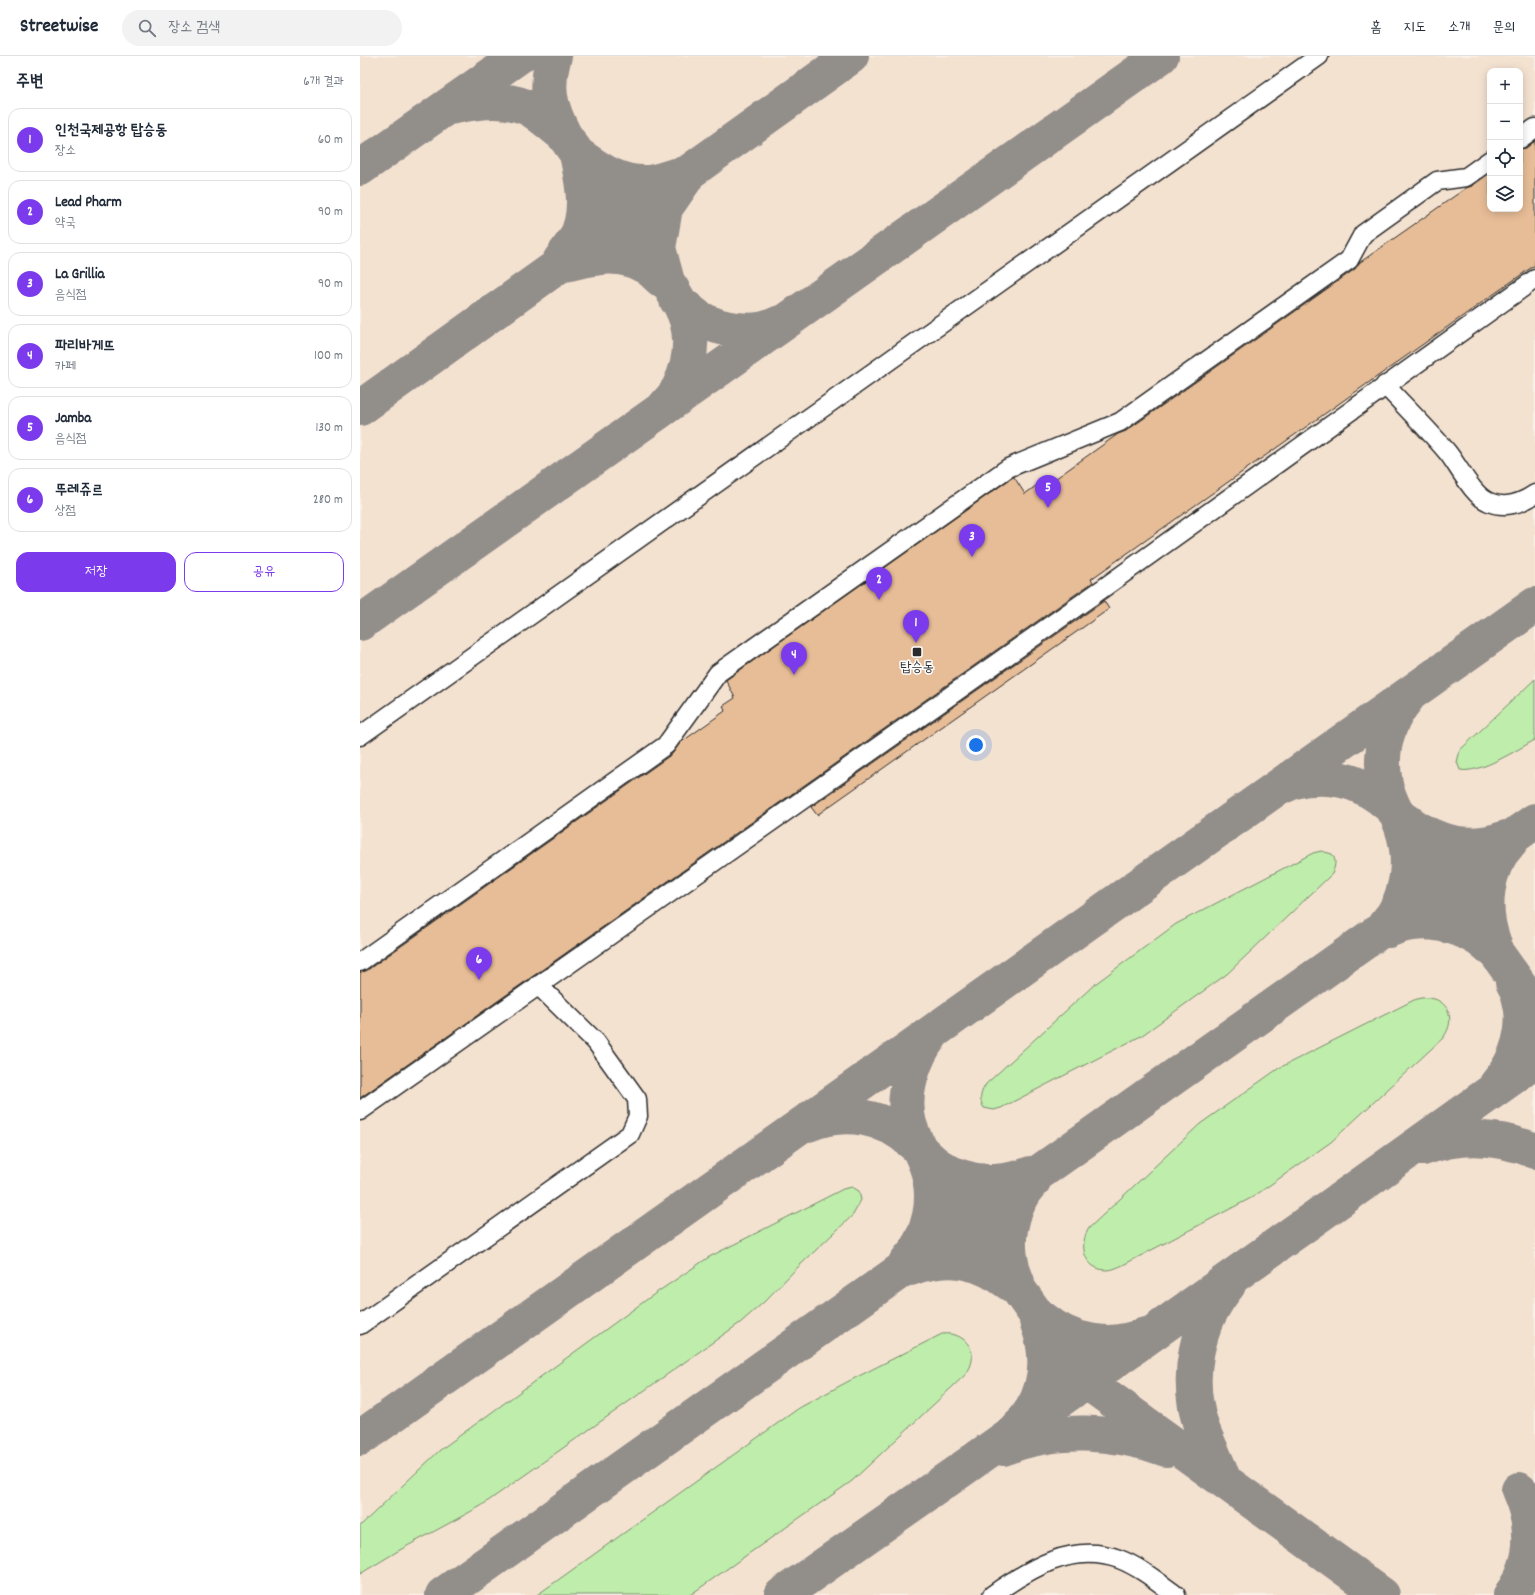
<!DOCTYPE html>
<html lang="ko">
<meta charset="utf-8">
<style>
body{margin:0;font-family:Dekko,"Poor Story",sans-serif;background:#f2f2f3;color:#1f2937}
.controls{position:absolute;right:12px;top:12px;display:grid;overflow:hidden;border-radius:8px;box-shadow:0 2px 10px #0003}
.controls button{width:36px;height:36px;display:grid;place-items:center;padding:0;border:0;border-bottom:1px solid #e0e1e3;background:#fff;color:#1f2937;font:20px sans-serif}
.you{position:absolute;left:616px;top:689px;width:14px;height:14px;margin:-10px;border:3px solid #fff;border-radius:50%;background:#1a73e8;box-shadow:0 0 0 6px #1a73e833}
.badge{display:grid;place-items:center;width:26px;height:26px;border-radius:50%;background:#7c3aed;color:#fff;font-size:13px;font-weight:700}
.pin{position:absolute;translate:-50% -33px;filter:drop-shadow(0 1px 2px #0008)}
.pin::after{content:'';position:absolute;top:21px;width:14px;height:12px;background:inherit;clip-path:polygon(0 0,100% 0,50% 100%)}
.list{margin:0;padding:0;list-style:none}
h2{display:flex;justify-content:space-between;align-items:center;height:52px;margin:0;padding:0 16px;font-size:17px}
h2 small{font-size:13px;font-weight:400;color:#747a83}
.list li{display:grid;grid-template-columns:26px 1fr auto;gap:12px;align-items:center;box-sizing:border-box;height:64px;margin:0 8px 8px;padding:0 8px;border:1px solid #e0e1e3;border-radius:12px}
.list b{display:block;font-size:15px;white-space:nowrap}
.list p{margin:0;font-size:13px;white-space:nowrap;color:#747a83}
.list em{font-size:13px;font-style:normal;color:#747a83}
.actions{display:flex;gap:8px;padding:12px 16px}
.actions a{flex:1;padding:9px 0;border:1px solid #7c3aed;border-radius:12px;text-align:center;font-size:14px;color:#7c3aed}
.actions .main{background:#7c3aed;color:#fff}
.icon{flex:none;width:22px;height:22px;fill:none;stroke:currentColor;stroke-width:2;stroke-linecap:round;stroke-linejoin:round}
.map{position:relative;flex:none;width:1175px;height:1539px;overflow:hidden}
header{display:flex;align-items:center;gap:24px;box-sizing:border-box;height:56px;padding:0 20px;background:#fff;border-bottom:1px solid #e0e1e3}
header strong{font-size:19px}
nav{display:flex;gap:22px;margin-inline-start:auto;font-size:14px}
.search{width:280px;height:36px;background:#f2f2f3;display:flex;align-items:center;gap:10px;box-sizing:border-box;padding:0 14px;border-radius:22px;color:#747a83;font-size:15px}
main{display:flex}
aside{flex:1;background:#fff}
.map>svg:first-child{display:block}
</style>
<header>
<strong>Streetwise</strong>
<div class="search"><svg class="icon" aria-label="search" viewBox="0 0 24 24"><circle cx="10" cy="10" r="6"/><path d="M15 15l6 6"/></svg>장소 검색</div>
<nav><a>홈</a><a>지도</a><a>소개</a><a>문의</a></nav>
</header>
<main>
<aside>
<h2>주변<small>6개 결과</small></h2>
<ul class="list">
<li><span class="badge">1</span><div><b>인천국제공항 탑승동</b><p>장소</p></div><em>60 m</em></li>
<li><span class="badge">2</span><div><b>Lead Pharm</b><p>약국</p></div><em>90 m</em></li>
<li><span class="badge">3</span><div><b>La Grillia</b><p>음식점</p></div><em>90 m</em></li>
<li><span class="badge">4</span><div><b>파리바게뜨</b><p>카페</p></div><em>100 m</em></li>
<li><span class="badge">5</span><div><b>Jamba</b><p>음식점</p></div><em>130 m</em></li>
<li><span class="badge">6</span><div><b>뚜레쥬르</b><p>상점</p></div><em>280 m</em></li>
</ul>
<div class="actions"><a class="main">저장</a><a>공유</a></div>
</aside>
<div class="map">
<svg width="1175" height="1539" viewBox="0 0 1175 1539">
<rect width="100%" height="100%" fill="#faf2ea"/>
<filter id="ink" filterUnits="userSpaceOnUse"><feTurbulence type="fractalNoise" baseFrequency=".025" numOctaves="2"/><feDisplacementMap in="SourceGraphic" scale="8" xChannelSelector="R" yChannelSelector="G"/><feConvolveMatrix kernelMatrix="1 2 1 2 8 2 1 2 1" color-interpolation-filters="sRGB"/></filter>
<g filter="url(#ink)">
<!-- built -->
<path fill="#f4e2d1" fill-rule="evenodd" d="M 0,0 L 1175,0 L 1175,1539 L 0,1539 ZM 1130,15 L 1160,15 L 1160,153 L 1130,153 Z"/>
<!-- green -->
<path fill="#bfedab" stroke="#758c6b" d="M 1175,623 L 1175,684 C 1156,694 1120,718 1100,714 L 1097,706 L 1100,694 Z
M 961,795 L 972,798 C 977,805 975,810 972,818 L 867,918 L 781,980 L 641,1052 L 634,1054 L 624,1052 C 618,1043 621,1036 626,1028 L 735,928 L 816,868 L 953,797 Z
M 1061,942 C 1087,939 1098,962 1083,982 L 971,1086 L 893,1141 L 763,1209 C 758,1211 753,1214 747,1214 C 724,1214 718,1189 729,1172 L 840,1068 L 919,1012 L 1054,944 Z
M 492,1131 L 499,1135 L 501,1144 L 493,1159 L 436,1213 L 404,1246 L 380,1267 L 121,1450 L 38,1495 L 0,1518 L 0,1470 L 80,1394 L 293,1239 L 349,1201 L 483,1133 Z
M 582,1278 C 607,1275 622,1299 605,1319 L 492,1425 L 330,1539 L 177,1539 L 439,1352 L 487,1326 Z"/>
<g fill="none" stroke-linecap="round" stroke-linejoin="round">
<!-- taxiway -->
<path stroke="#928e8a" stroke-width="36" d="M 194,0 C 185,32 189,50 204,79 C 230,116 256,154 282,191 C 298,214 318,237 327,264 C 335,292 327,329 306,349
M 90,51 C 117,45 146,40 172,54 C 183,61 194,71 204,79
M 0,112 L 159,0
M 200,205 C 205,198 210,191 215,184 C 230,158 223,126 217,98 C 240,114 258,128 287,127 C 297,127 309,121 320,119
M 205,208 C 232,202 258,194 285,210 C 291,213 296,219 302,224
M 306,222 L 298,192 L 305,152 L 325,123
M 317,244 C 324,250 331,257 339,262 C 361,275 397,280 420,267
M 0,352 L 491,0
M 0,567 L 801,0
M 925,729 C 934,724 945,722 955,722 C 988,720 1014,733 1036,756 L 1175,951
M 1045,764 C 1076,788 1109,796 1146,782
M 1025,869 C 1049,844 1053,803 1042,771 C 1037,757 1028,743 1025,728 C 1019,697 1026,667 1047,642
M 1028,874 C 1061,859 1102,867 1129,891
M 1134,888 C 1121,855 1124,813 1150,786
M 1137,1028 C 1157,1006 1169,970 1159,940 C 1158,935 1155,930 1153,926
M 448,1068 C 485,1053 525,1060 553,1087 C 562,1095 570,1105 580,1111 C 607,1129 642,1130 671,1118
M 1063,1092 C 1100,1078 1139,1080 1175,1095
M 560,1094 L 673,1254 L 715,1312 L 726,1325 L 1022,1539
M 546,1207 C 570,1181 579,1142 566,1108 C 561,1095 553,1082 549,1068 C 541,1040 553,1001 571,979
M 550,1212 C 588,1198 619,1203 651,1228
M 657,1226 C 642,1191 648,1153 673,1125
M 683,1263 C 712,1287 750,1294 785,1279
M 662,1367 C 688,1339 691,1299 677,1265
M 0,1382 L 1175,549
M 643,1392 C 694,1371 756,1374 806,1393
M 863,1423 C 857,1405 847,1388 841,1370 C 825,1321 836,1268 868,1229
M 83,1539 L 1175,765
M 422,1539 L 608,1409 L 1175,1005
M 1151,1539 C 1175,1507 1175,1470 1159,1434 L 1175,1450"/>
</g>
<!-- building -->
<path fill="#e7bd97" stroke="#2b2b2b" d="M 1175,85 L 1175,209 L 731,523 L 733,526 L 0,1042 L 0,916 L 6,915 L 312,698 L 320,687 L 365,655 L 363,650 L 375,642 L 366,624 L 653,421 L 654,421 L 665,438 L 681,426 L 685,430 L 758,378 L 766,375 L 995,213 L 999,207 L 1106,132 L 1112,130 L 1130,117 L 1130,153 L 1160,153 L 1160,93 L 1166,92 Z
M 744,545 L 749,553 L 457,759 L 451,751 Z"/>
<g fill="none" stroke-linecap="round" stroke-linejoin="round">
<defs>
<path id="minor" d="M 1160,83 L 1175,72
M 1025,329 C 1046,352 1069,374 1088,397 C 1099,411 1113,440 1129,446 C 1145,453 1162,447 1175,438
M 0,680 L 959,0
M 0,906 L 306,689 L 358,617 L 648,412 L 760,366 L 989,204 L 1003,178 L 1077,125 L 1106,121 L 1130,104
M 0,1055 L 742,533 L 1175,223
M 0,1269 L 270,1078 L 278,1060 L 277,1043 L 236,986 L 178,929
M 632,1539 C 669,1513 712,1486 759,1503 C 780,1511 798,1526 816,1539"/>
</defs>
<!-- minor casing -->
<use href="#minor" stroke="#2b2b2b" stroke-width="21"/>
<!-- minor -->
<use href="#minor" stroke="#fff" stroke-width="18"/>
</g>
</g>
<!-- markers -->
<rect fill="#2b2b2b" stroke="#fff" stroke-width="1.5" x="552" y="591" width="10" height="10" rx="2"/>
<g text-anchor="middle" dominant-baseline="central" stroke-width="3" stroke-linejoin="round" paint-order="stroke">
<!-- poi labels -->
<g font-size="14" fill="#2b2b2b" stroke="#fff">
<text x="557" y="612">탑승동</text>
</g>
</g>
</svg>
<div class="controls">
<button>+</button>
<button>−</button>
<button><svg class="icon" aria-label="locate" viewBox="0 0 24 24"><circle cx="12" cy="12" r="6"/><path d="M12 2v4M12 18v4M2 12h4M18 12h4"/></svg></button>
<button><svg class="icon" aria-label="layers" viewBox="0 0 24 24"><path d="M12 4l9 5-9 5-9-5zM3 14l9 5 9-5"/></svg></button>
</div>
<div class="you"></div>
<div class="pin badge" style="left:556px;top:587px">1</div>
<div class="pin badge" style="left:519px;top:544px">2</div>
<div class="pin badge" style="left:612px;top:501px">3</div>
<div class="pin badge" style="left:434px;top:619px">4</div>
<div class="pin badge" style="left:688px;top:452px">5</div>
<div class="pin badge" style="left:119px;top:924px">6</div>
</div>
</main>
